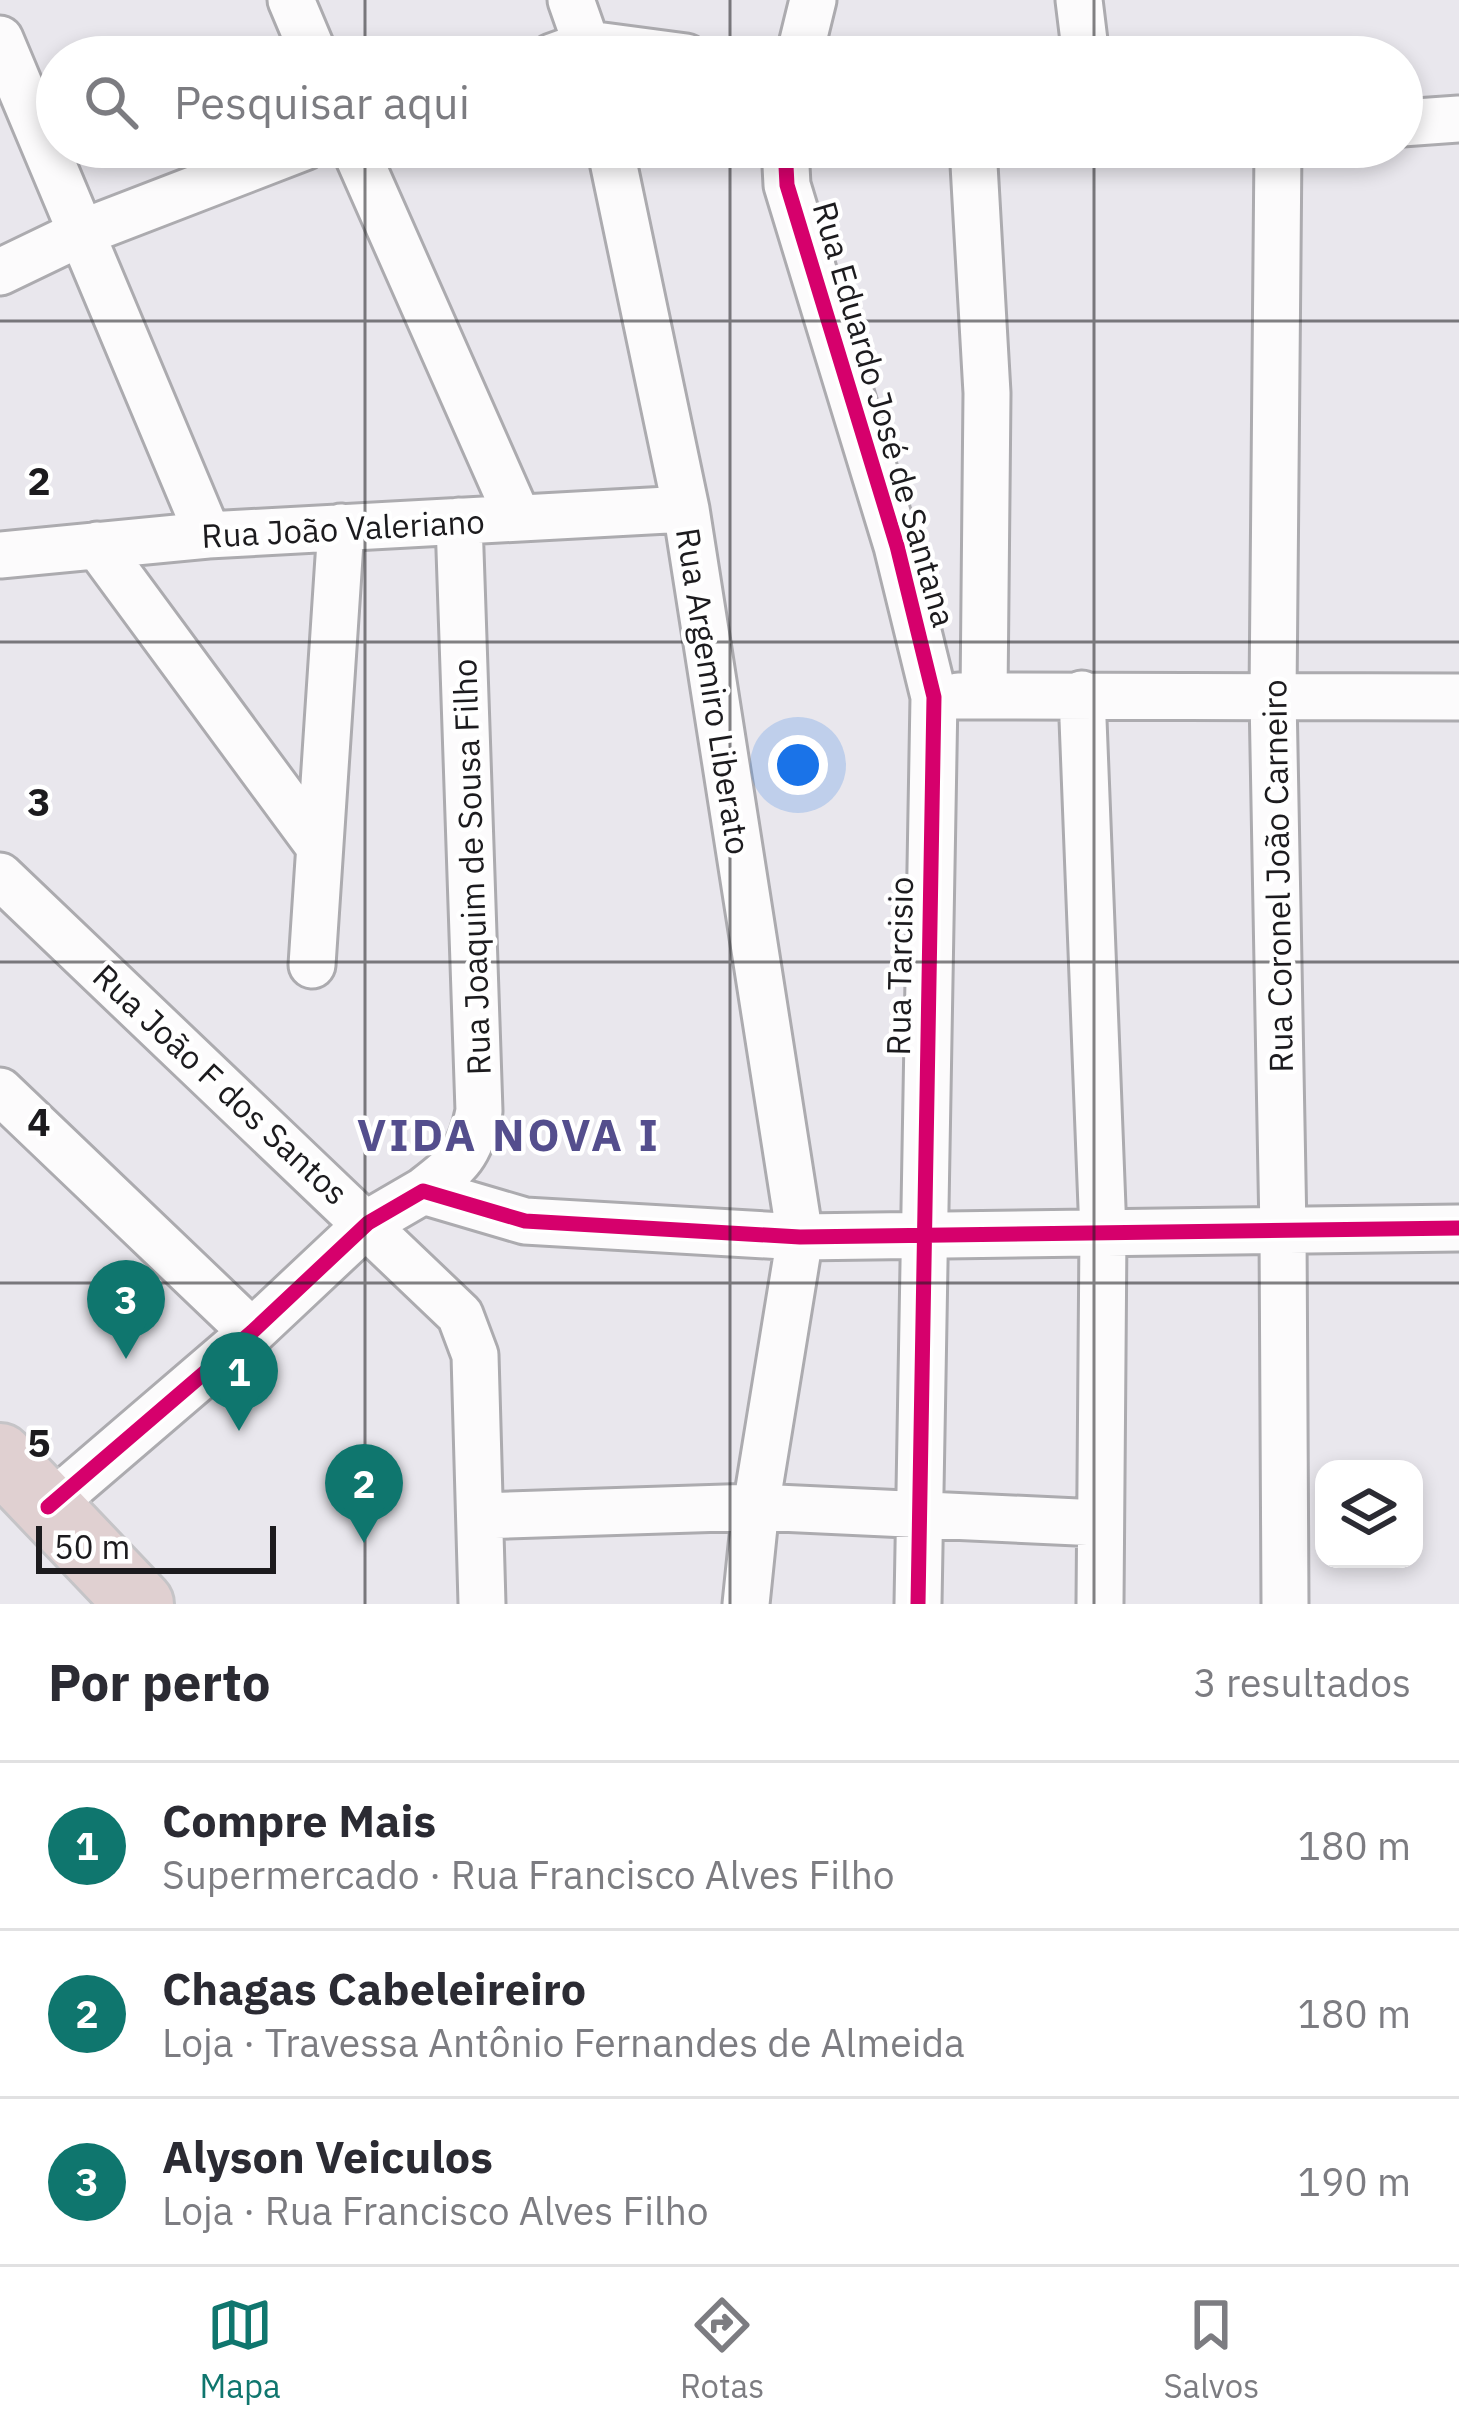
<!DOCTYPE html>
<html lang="pt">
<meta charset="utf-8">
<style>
body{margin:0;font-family:"IBM Plex Sans",sans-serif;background:#f2f2f3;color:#2b2b33}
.controls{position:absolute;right:36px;bottom:36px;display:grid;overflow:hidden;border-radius:24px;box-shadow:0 6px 18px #0003}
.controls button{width:108px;height:108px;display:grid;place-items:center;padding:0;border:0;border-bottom:3px solid #e1e1e2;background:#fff;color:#2b2b33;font:60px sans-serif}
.scale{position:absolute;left:36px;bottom:30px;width:240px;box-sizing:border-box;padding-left:12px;border:6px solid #1c1b1e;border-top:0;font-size:33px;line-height:42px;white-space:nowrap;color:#1c1b1e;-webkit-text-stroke:9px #fff;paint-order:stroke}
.you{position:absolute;left:798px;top:765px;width:42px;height:42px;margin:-30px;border:9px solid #fff;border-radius:50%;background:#1a73e8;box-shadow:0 0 0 18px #1a73e833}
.badge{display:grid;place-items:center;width:78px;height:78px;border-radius:50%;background:#0f766e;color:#fff;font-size:39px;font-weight:700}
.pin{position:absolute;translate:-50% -99px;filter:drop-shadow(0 3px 6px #0008)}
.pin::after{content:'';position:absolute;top:63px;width:42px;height:36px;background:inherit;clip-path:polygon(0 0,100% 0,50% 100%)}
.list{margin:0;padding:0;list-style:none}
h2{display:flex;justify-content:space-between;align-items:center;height:156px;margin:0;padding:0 48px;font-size:51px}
h2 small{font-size:39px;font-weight:400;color:#7c7c81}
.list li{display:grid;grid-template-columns:78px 1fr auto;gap:36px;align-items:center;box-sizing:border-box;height:168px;padding:0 48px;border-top:3px solid #e1e1e2}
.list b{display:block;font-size:45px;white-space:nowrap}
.list p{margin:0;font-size:39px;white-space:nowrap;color:#7c7c81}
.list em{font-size:39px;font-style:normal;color:#7c7c81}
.icon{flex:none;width:66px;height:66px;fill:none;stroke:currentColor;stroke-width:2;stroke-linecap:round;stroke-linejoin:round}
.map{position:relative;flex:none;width:1459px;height:1604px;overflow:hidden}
.search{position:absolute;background:#fff;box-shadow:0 6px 18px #0003;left:36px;right:36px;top:36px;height:132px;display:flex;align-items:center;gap:30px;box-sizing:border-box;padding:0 42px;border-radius:66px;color:#7c7c81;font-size:45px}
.sheet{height:660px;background:#fff}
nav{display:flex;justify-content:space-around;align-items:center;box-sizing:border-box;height:168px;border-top:3px solid #e1e1e2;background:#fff;font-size:33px;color:#7c7c81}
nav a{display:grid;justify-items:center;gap:6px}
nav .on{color:#0f766e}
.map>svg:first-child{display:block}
</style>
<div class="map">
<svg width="1459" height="1604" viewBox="0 0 1459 1604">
<rect width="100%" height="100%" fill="#e9e7ed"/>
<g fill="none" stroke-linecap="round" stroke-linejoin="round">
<defs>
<path id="minor" d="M 291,0 L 315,57
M 571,0 L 591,57
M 1079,0 L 1086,57
M 0,39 L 208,535
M 552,57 L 588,44 L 686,57
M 799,57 L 813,0
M 1402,123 L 1459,119
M 354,147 L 518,518
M 610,147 L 686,509 L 800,1237 L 756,1507 L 746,1604
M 785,147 L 787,185 L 897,546 L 934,697 L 918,1604
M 973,147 L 987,393 L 984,696
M 1278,147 L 1273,696 L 1283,1231 L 1285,1604
M 0,272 L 81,233 L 304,147
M 97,545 L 318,845
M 0,555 L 208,535 L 686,509
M 1082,694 L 1103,1233 L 1100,1604
M 958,696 L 1459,697
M 0,876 L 460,1315 L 475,1355 L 482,1604
M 312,965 L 341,527
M 0,1091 L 252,1332
M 423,1191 C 458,1164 470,1156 479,1111 L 459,521
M 48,1507 L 252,1332 L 368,1223 L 423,1191 L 525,1221 L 800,1237 L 1459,1228
M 480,1516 L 756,1507 L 1099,1523"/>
<path id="highway" d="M 0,1457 L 140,1604"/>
</defs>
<!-- minor casing -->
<use href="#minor" stroke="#acabaf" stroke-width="51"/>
<!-- highway casing -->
<use href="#highway" stroke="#c5c4c7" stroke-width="72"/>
<!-- minor -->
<use href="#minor" stroke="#fcfbfc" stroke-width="45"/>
<!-- highway -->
<use href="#highway" stroke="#e0d0d1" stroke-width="66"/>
<defs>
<path id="cycleway" d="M 785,147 L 787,185 L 897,546 L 934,697 L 918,1604
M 48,1507 L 252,1332 L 368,1223 L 423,1191 L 525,1221 L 800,1237 L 1459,1228"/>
</defs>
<!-- cycleway casing -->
<use href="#cycleway" stroke="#fff" stroke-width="22"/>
<!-- cycleway -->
<use href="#cycleway" stroke="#d6006c" stroke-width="15"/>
</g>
<!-- grid -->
<path fill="none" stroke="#1c1b1e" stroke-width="3" stroke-opacity="0.55" d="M 365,0 L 365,57M 730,0 L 730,57M 1094,0 L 1094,57M 365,147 L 365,1604M 730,147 L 730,1604M 1094,147 L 1094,1604M 0,321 L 1459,321M 0,642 L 1459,642M 0,962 L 1459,962M 0,1283 L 1459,1283"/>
<g text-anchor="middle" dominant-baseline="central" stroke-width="9" stroke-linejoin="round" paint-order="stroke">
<!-- street labels -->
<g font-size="33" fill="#1c1b1e" stroke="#fff">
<text transform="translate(885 414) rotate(74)">Rua Eduardo José de Santana</text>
<text transform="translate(343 528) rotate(-3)">Rua João Valeriano</text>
<text transform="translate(714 691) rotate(81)">Rua Argemiro Liberato</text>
<text transform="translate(471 867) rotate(-92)">Rua Joaquim de Sousa Filho</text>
<text transform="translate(1277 876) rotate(-91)">Rua Coronel João Carneiro</text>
<text transform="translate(899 966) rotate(-89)">Rua Tarcisio</text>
<text transform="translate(221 1084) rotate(43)">Rua João F dos Santos</text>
</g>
<!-- district labels -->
<g font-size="45" font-weight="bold" letter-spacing="3" fill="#544e8d" stroke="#fff">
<text x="509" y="1134">VIDA NOVA I</text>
</g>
</g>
<g font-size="39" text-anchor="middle" font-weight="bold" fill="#1c1b1e" stroke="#fff" stroke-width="9" stroke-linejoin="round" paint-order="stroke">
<text x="39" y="495">2</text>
<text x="39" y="816">3</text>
<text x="39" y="1136">4</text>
<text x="39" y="1457">5</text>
</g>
</svg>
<div class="controls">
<button><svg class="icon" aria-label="layers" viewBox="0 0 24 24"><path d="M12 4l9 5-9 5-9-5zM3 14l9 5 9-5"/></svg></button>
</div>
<div class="scale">50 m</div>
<div class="you"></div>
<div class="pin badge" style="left:239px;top:1431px">1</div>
<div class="pin badge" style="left:364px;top:1543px">2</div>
<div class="pin badge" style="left:126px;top:1359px">3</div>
<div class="search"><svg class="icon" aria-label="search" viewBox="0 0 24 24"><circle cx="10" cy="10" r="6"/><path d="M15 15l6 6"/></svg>Pesquisar aqui</div>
</div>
<section class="sheet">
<h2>Por perto<small>3 resultados</small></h2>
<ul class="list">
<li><span class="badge">1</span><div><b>Compre Mais</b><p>Supermercado · Rua Francisco Alves Filho</p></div><em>180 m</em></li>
<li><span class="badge">2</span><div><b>Chagas Cabeleireiro</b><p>Loja · Travessa Antônio Fernandes de Almeida</p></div><em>180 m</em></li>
<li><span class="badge">3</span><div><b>Alyson Veiculos</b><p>Loja · Rua Francisco Alves Filho</p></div><em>190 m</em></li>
</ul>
</section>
<nav>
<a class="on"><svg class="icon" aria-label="map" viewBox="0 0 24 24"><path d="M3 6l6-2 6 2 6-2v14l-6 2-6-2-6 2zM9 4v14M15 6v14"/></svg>Mapa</a>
<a><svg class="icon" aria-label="directions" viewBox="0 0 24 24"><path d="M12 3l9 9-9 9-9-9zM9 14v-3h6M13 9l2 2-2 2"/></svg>Rotas</a>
<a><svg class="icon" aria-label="saved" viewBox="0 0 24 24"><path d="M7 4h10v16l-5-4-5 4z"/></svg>Salvos</a>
</nav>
